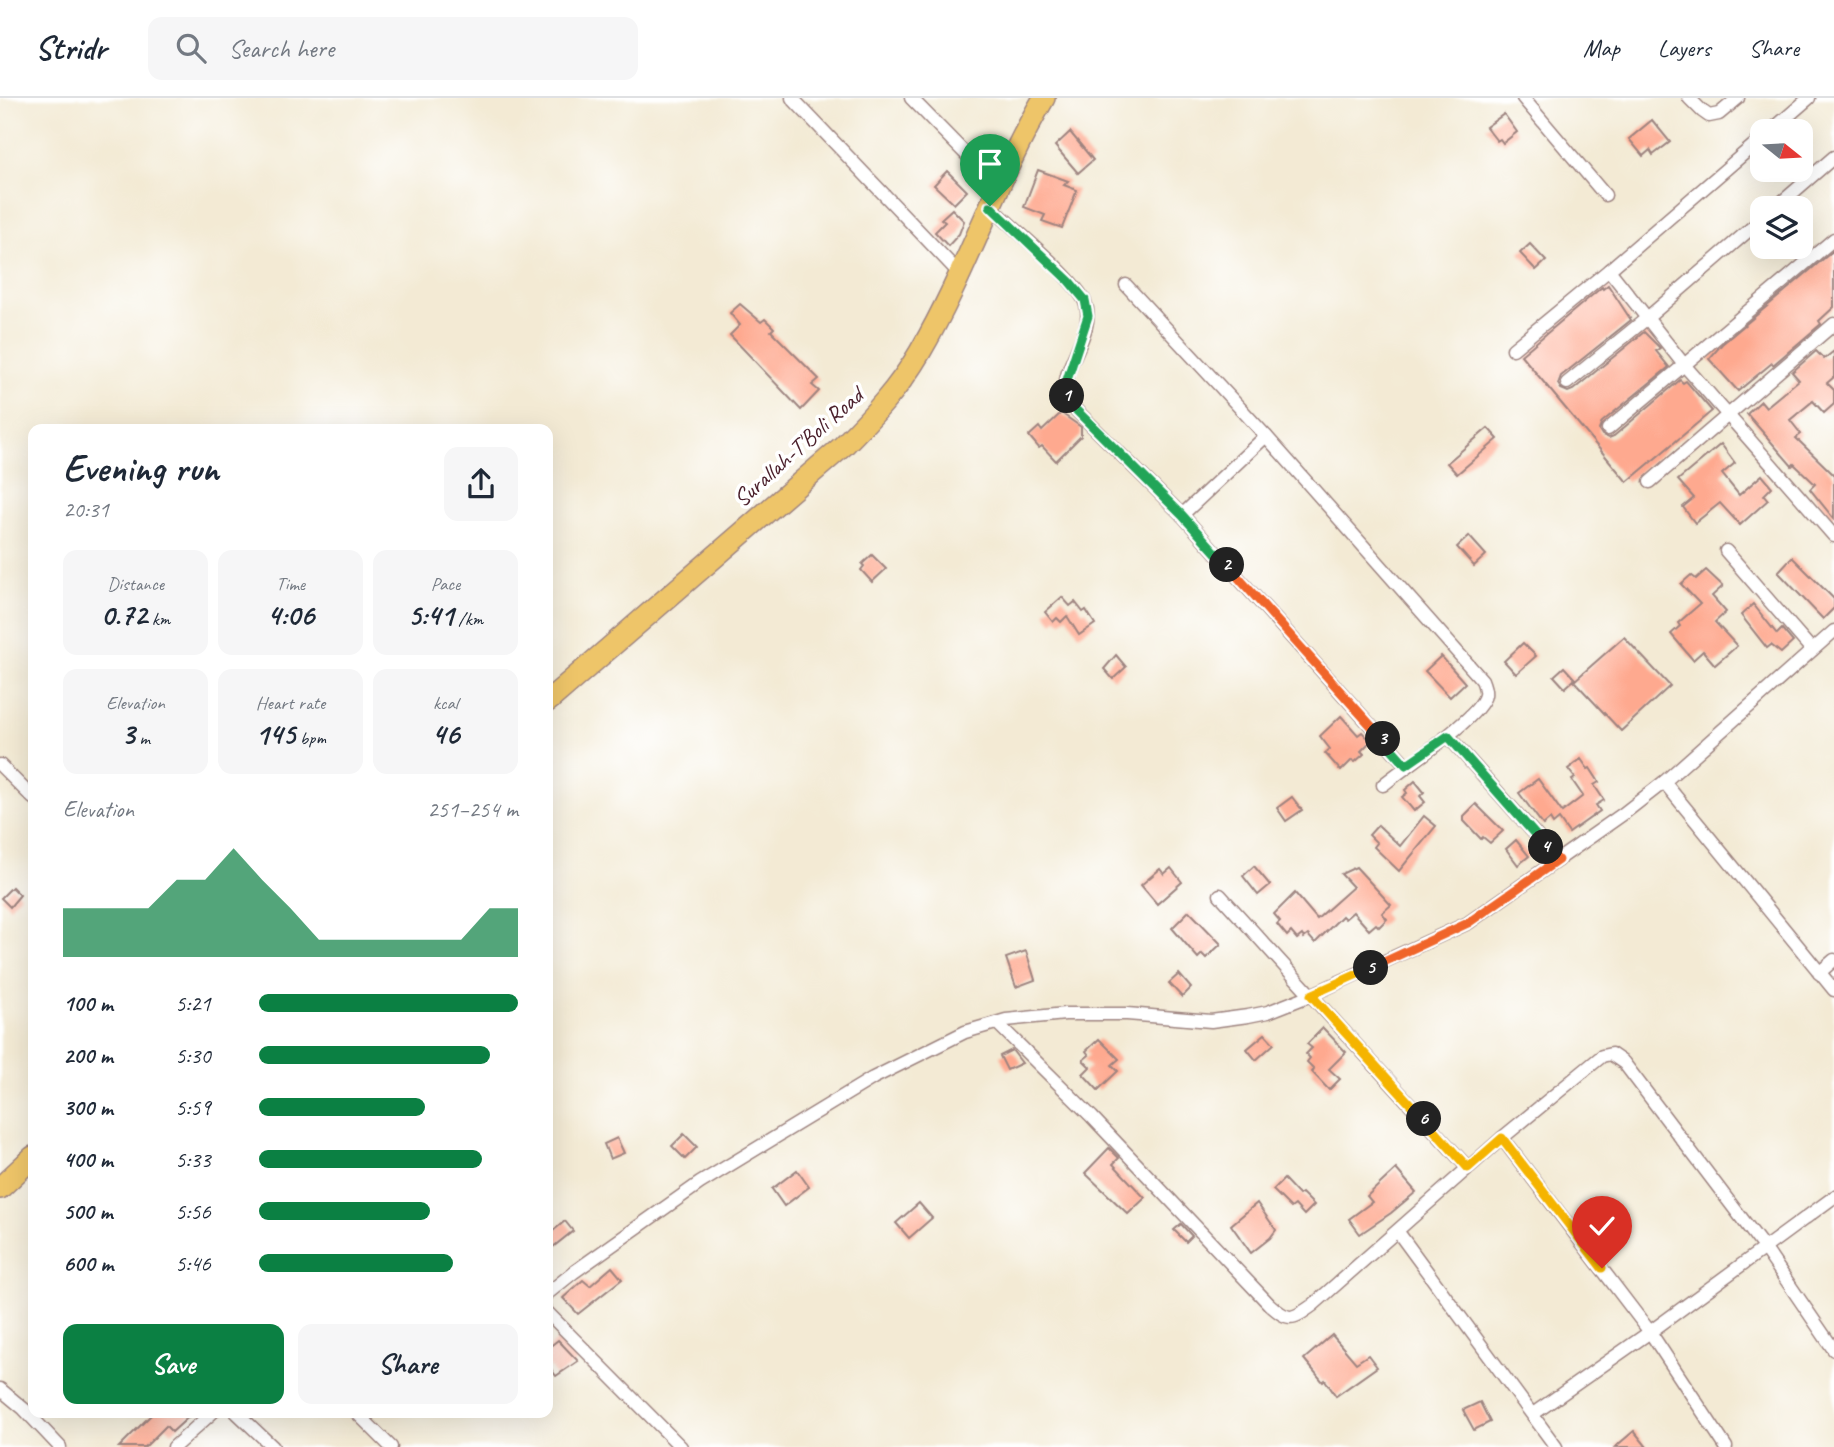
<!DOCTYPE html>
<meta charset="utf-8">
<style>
:root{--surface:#fff;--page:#f6f6f7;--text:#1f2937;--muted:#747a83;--line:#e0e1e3;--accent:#0b8043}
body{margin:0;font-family:Caveat,sans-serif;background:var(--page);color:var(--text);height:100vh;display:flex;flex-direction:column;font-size:26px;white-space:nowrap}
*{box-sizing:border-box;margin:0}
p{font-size:23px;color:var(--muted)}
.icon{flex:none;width:38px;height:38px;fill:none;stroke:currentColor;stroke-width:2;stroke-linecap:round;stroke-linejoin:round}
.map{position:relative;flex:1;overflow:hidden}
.panel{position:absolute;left:28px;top:326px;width:525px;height:994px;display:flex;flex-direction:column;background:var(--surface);border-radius:14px;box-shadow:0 7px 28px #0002}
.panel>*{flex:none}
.needle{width:46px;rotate:108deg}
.fabs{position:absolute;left:1750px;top:21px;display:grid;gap:14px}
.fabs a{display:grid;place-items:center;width:63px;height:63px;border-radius:14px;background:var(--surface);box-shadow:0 7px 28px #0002;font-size:35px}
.pin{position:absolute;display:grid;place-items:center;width:60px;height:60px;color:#fff;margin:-72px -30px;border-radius:50% 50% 50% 0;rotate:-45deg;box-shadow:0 0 7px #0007}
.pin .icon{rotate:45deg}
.km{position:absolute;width:35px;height:35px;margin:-18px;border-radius:50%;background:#222;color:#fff;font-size:19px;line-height:35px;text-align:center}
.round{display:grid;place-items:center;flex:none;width:74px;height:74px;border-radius:14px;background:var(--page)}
.headline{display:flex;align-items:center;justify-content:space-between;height:119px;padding:0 35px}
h1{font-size:38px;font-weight:600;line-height:52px}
.figures{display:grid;grid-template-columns:repeat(3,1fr);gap:10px;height:119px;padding:7px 35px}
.figures div{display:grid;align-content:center;border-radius:14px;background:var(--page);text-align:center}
.figures b{font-size:30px;font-weight:600}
.figures small{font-size:19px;font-weight:400}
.figures p{font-size:19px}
.chart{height:196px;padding:14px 35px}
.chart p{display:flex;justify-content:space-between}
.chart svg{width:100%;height:126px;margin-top:7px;fill:var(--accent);opacity:.7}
.cta{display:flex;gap:14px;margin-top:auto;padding:14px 35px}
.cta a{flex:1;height:80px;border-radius:14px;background:var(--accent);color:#fff;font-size:28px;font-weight:600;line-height:80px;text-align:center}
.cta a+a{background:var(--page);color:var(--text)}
ul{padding:0 35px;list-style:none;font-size:23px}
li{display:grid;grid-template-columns:112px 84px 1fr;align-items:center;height:52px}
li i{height:18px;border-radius:9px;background:var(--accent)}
header{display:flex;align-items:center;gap:42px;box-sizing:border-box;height:98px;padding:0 35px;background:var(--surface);border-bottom:2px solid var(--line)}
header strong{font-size:33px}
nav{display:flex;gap:38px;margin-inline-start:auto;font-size:24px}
.search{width:490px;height:63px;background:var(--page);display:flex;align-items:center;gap:18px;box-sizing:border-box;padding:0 24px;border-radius:14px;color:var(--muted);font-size:26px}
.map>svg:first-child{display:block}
.building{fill:#fea98f}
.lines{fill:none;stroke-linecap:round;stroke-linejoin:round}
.street-casing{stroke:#9e8480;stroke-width:15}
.primary-casing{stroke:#9e8480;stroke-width:24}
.street{stroke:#fff;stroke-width:12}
.primary{stroke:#eec569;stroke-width:21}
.split-1-casing{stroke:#fff;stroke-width:14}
.split-2-casing{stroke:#fff;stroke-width:14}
.split-3-casing{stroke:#fff;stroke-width:14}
.split-4-casing{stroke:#fff;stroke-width:14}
.split-5-casing{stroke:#fff;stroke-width:14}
.split-6-casing{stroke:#fff;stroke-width:14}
.split-7-casing{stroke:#fff;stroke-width:14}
.split-1{stroke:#22a559;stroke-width:9}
.split-2{stroke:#22a559;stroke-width:9}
.split-3{stroke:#f0652b;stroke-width:9}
.split-4{stroke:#22a559;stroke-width:9}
.split-5{stroke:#f0652b;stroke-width:9}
.split-6{stroke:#f5b400;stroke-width:9}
.split-7{stroke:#f5b400;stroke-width:9}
.labels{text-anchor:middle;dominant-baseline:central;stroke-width:7;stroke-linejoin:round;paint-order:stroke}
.street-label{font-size:24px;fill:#4a1f2b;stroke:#fff}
</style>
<header>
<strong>Stridr</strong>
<div class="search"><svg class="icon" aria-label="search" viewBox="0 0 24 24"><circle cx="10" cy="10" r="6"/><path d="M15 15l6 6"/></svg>Search here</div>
<nav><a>Map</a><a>Layers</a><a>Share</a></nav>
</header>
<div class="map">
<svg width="1834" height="1349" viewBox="0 0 1834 1349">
<rect width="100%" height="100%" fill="#fff"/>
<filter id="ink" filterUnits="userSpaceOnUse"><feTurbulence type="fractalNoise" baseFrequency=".0143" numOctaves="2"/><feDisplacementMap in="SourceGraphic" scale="14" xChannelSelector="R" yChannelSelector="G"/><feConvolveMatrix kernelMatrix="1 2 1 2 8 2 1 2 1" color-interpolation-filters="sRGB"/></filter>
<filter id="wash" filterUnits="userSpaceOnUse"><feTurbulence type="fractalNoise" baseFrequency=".00686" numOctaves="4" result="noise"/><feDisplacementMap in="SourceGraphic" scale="28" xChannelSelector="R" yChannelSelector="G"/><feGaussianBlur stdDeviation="1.57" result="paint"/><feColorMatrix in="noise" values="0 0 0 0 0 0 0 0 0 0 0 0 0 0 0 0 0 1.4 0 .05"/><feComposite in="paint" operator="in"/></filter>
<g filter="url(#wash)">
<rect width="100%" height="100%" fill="#f3ead4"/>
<g id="blocks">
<g class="building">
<polygon points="1504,16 1517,34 1503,45 1500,41 1497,43 1486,29"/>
<polygon points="1652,22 1670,44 1653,57 1650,52 1643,58 1629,41"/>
<polygon points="1070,34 1093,62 1078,75 1055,48"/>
<polygon points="1038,72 1068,83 1064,87 1077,92 1062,130 1042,123 1045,117 1024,109"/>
<polygon points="947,73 967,93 954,106 934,87"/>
<polygon points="952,111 964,123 959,136 948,148 935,134 945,124 941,121"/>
<polygon points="1530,146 1546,163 1536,172 1520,155"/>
<polygon points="1834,152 1834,209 1819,223 1821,226 1773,267 1772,265 1738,293 1709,261 1722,246"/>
<polygon points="1608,187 1631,222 1561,278 1558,286 1561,291 1568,294 1573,292 1644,234 1660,250 1656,253 1669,269 1602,324 1599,332 1602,337 1609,340 1614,338 1680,282 1683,285 1686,283 1712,313 1627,384 1521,257 1602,189 1603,191"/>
<polygon points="740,206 761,224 765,221 774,230 771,233 819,281 812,287 819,293 801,312 730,237 740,227 730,215"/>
<polygon points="1816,253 1824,261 1834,253 1834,279 1827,285 1834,292 1834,306 1824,315 1813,303 1790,322 1801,336 1796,340 1834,377 1834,421 1810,391 1815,386 1794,366 1792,368 1747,316 1761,303 1766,309 1799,282 1792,274"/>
<polygon points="1061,315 1081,329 1081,338 1056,363 1042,348 1039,350 1029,338 1039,329 1042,333"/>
<polygon points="1488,330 1498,341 1457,376 1447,365"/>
<polygon points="1721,346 1735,365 1722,376 1739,397 1762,377 1772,389 1764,397 1768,402 1740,427 1720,405 1695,425 1683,409 1694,400 1678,382"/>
<polygon points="1469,438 1486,457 1474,468 1457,449"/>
<polygon points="872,457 886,471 872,484 861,472 864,468 862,466"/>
<polygon points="1792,459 1834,501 1834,510 1823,521 1778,474"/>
<polygon points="1706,472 1723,488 1712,498 1726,514 1715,524 1737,548 1715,567 1703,553 1693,562 1671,536 1680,528 1678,525 1700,506 1681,486 1691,477 1696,481"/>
<polygon points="1062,499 1070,508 1075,504 1083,514 1086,512 1095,526 1079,537 1067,518 1061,524 1057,520 1053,524 1045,514"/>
<polygon points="1753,506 1777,536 1782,531 1793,544 1781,555 1771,547 1767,550 1741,517"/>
<polygon points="1624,539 1670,588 1621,633 1574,583"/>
<polygon points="1523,545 1536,558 1516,576 1504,563"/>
<polygon points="1116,557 1126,569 1113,581 1104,571"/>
<polygon points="1441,558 1465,585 1450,599 1425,573"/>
<polygon points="1564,569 1575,581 1565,590 1554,578"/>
<polygon points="1341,618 1358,637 1362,634 1371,643 1361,653 1364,656 1355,664 1352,662 1341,673 1325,655 1330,651 1320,638"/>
<polygon points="1581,661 1588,671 1590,670 1599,684 1594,687 1604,702 1596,707 1600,713 1569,735 1559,721 1553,726 1550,721 1543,727 1519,695 1538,681 1562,714 1583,698 1572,682 1575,680 1568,671"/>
<polygon points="1415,683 1424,694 1420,698 1425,704 1414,713 1402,699 1407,695 1405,692"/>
<polygon points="1292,699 1302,712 1286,723 1277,710"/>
<polygon points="1476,706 1503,733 1490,745 1483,739 1481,741 1464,723 1464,718"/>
<polygon points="1424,718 1436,728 1399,773 1374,749 1377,745 1369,737 1378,727 1400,748"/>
<polygon points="1516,742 1529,758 1518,767 1506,751"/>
<polygon points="1254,768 1270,787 1258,797 1243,778"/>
<polygon points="1356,769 1391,807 1382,815 1387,821 1379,829 1376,826 1369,832 1353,814 1345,821 1342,818 1315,845 1308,837 1304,840 1302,837 1297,841 1291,834 1287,838 1277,826 1280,823 1274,816 1295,795 1317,821 1353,789 1341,776"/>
<polygon points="1171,770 1182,784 1157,806 1141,787 1160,771 1164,776"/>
<polygon points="12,789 20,797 10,809 1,800"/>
<polygon points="1189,813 1221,846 1206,860 1202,856 1198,860 1172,830"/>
<polygon points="1026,853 1035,882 1016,889 1006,860"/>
<polygon points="1179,876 1191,890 1182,899 1169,885"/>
<polygon points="1323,930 1346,954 1329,971 1340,981 1329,992 1312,974 1314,971 1307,964 1310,960 1306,956 1312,950 1307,946"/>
<polygon points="1265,936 1274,946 1256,962 1247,951"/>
<polygon points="1099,941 1119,961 1112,967 1118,973 1098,992 1083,976 1090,969 1083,962 1089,957 1086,953"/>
<polygon points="1012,952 1022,965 1007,972 1000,958"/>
<polygon points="684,1036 697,1049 685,1061 672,1048"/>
<polygon points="617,1040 624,1055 610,1061 604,1046"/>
<polygon points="1109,1050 1119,1060 1113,1066 1145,1100 1128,1116 1085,1075"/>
<polygon points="1396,1071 1416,1094 1391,1115 1360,1136 1349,1121 1372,1104 1367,1098"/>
<polygon points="797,1072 809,1089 784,1108 772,1091"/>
<polygon points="1284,1081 1299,1097 1302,1095 1314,1107 1304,1117 1295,1107 1291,1110 1273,1092"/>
<polygon points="919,1105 932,1120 909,1140 896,1125"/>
<polygon points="1257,1105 1276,1132 1270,1140 1251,1155 1231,1127"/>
<polygon points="565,1123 573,1133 548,1153 548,1137"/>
<polygon points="1181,1126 1192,1138 1186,1144 1174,1132"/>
<polygon points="612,1169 622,1181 578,1216 563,1200 583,1182 590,1188"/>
<polygon points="1332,1237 1356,1265 1368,1257 1377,1269 1336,1298 1325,1282 1323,1284 1304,1261"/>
<polygon points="558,1242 578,1263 556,1278 548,1267 548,1250"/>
<polygon points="1480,1304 1490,1324 1474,1332 1463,1312"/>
<polygon points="154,1314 194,1314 172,1334 166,1328 145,1349 119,1349"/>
<polygon points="1634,1333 1647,1349 1615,1349"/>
</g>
</g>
</g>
<g filter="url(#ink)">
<use href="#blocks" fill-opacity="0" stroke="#9e8480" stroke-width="2"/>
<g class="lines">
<defs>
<g id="street">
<polyline points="792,0 960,176"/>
<polyline points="911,0 998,89"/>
<polyline points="1523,0 1605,97"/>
<polyline points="1689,0 1702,13 1709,18 1719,16 1738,0"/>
<polyline points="1771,33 1809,0"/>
<path d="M 990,108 C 1011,128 1076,182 1085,204 C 1097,233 1061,268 1066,293 C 1067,300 1072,306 1076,312 L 1182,417 L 1406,667"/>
<polyline points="1775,110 1834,59"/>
<polyline points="1609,172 1685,268 1834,438"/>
<path d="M 1126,187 L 1266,338 L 1482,582 C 1484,587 1486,592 1485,597 C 1481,619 1403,670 1383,687"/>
<polyline points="1513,251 1609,172 1762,40"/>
<polyline points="1567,285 1646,221 1762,121"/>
<polyline points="1608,331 1834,141"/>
<polyline points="1650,384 1834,226"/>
<polyline points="1182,417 1266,338"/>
<polyline points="1726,453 1812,552"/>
<polyline points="1448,638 1558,762"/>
<polyline points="0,667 33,700"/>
<polyline points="1664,684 1834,892"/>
<polyline points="1220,797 1468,1070"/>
<polyline points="1819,875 1834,862"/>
<path d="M 997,925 L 1092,1019 L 1269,1206 C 1289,1224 1292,1222 1313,1207 L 1502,1040 L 1602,958 L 1611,956 L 1624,965 L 1765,1151 L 1834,1252"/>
<polyline points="1502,1040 1650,1234 1726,1349"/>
<polyline points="1398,1134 1556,1349"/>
<polyline points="548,1195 574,1174 700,1085 873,980 965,934 1006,922 1065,916 1127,916 1211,923 1248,918 1268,914 1311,897 1468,825 1623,716 1664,684 1834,533"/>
<polyline points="548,1215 681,1349"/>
<polyline points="0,1291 24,1311 60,1349"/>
<polyline points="236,1314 273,1349"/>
<polyline points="356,1314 391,1349"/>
<polyline points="1533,1316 1650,1234 1834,1099"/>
<polyline points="174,1349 213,1314"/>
</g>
<g id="primary">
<path d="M 548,603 L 843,348 C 872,319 899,290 920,254 C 968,172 996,81 1044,0"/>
<polyline points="0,1090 33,1059"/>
</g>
</defs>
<use href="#street" class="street-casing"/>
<use href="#primary" class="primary-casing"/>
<use href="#street" class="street"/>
<use href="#primary" class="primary"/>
</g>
</g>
<g class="lines" filter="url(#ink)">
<defs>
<polyline id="split-1" points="990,108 1069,183 1085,202 1088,218 1066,285 1067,298"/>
<polyline id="split-2" points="1067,298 1076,312 1182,417 1227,467"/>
<polyline id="split-3" points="1227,467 1383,641"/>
<polyline id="split-4" points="1383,641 1406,667 1448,638 1546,749"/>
<polyline id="split-5" points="1371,870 1468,825 1558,762 1546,749"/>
<polyline id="split-6" points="1371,870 1311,897 1424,1021"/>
<polyline id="split-7" points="1424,1021 1468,1070 1502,1040 1602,1170"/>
</defs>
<use href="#split-1" class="split-1-casing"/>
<use href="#split-2" class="split-2-casing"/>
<use href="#split-3" class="split-3-casing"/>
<use href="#split-4" class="split-4-casing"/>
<use href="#split-5" class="split-5-casing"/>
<use href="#split-6" class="split-6-casing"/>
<use href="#split-7" class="split-7-casing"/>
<use href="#split-1" class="split-1"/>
<use href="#split-2" class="split-2"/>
<use href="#split-3" class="split-3"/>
<use href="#split-4" class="split-4"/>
<use href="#split-5" class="split-5"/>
<use href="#split-6" class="split-6"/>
<use href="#split-7" class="split-7"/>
</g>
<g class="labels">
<g class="street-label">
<text transform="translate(798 349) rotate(-42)">Surallah-T'Boli Road</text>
</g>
</g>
</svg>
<div class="fabs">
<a><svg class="needle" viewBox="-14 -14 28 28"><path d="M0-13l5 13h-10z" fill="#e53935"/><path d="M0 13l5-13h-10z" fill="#747a83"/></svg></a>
<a><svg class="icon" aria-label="layers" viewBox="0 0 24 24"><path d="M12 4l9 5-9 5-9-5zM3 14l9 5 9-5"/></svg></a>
</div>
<div class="pin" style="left:990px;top:108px;background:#1e9e55"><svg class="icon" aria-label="arrive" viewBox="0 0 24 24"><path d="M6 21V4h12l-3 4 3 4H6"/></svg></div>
<div class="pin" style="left:1602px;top:1170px;background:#d93025"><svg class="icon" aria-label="check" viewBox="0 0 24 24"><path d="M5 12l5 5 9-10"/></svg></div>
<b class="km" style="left:1067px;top:298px">1</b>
<b class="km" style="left:1227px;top:467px">2</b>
<b class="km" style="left:1383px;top:641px">3</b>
<b class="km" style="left:1546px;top:749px">4</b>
<b class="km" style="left:1371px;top:870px">5</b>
<b class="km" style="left:1424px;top:1021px">6</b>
<section class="panel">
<div class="headline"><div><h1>Evening run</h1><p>20:31</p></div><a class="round"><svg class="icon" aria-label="share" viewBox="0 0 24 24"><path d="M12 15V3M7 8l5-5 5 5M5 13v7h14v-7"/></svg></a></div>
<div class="figures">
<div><p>Distance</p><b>0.72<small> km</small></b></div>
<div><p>Time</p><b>4:06</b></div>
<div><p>Pace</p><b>5:41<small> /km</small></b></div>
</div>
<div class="figures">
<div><p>Elevation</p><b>3<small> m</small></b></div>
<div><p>Heart rate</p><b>145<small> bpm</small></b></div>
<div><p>kcal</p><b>46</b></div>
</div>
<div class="chart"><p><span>Elevation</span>251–254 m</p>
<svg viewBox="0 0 160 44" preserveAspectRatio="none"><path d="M0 44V27L10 27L20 27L30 27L40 17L50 17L60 6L70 17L80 27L90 38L100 38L110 38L120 38L130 38L140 38L150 27L160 27V44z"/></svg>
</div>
<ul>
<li><b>100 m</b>5:21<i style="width:100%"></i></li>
<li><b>200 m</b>5:30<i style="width:89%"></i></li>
<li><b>300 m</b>5:59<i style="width:64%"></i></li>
<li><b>400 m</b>5:33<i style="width:86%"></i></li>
<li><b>500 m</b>5:56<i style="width:66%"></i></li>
<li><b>600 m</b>5:46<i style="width:75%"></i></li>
</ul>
<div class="cta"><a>Save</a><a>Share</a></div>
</section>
</div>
